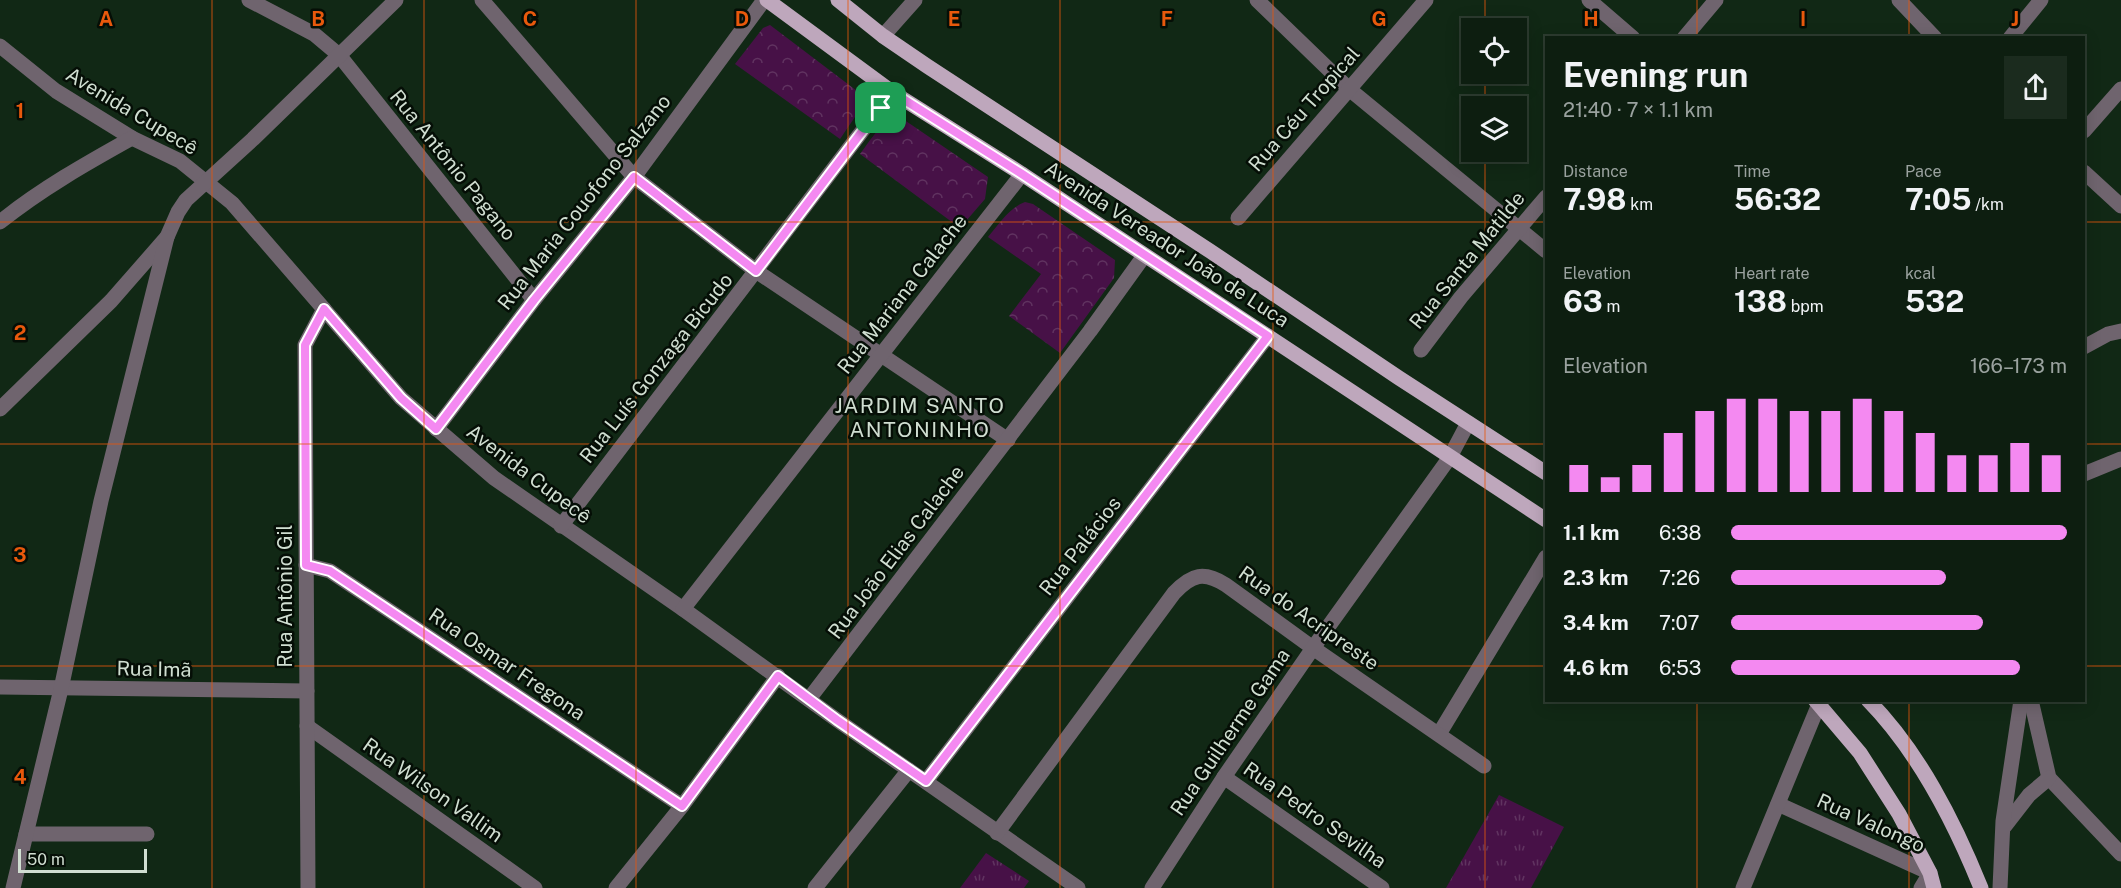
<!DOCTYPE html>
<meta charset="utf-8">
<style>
:root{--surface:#0d1e10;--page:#1b2b1e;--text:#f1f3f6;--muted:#9aa29f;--line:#2d3c30;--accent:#f489f1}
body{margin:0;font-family:"Public Sans",sans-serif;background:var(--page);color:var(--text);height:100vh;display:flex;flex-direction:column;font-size:22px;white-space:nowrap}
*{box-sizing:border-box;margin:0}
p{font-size:20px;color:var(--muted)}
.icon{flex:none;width:33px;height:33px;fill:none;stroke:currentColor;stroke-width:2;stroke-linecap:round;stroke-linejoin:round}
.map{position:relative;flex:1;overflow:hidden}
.side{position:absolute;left:1545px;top:36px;width:540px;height:666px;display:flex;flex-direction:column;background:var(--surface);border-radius:0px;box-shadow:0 3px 15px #0003,0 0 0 2px var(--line)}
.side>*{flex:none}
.tools{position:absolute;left:1461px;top:18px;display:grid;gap:12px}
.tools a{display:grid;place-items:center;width:66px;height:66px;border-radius:0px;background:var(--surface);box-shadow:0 3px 15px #0003,0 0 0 2px var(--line);font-size:30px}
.scale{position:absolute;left:18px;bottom:15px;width:129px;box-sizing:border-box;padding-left:6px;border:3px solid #d0ded1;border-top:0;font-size:16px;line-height:21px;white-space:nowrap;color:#d0ded1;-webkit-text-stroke:4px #050e06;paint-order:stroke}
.pin{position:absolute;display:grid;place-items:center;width:51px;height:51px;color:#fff;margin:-26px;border-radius:12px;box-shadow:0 3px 9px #0006}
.round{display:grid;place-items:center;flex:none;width:63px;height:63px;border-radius:0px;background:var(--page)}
.overview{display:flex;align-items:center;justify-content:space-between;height:102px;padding:0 18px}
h1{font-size:33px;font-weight:700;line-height:45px}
.figures{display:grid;grid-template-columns:repeat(3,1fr);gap:9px;height:102px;padding:6px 18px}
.figures div{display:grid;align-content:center}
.figures b{font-size:30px;font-weight:700}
.figures small{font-size:16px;font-weight:400}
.figures p{font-size:16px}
.chart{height:168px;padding:12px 18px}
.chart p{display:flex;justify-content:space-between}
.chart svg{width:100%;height:108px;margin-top:6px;stroke:var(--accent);stroke-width:6}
ul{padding:0 18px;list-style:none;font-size:20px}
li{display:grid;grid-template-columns:96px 72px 1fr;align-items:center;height:45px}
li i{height:15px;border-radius:8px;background:var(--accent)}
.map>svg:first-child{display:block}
.grass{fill:url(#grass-tufts)}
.forest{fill:url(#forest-crowns)}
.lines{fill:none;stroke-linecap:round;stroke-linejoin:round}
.minor{stroke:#6f646e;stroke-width:15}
.major{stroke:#bea7bc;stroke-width:15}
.route-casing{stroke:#fff;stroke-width:12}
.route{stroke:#f489f1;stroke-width:8}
.grid{fill:none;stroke:#e8590c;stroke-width:1.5;stroke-opacity:0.55}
.labels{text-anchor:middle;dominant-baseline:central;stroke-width:5;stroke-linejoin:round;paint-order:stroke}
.street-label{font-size:20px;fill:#d0ded1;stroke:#050e06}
.neighbourhood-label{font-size:21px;letter-spacing:1.5px;fill:#d0ded1;stroke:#050e06}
.grid-label{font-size:20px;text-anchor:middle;font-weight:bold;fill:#e8590c;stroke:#050e06;stroke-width:5;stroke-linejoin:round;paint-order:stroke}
</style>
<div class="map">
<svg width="2121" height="888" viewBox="0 0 2121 888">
<defs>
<pattern id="grass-tufts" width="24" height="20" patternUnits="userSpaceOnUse" patternTransform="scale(1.5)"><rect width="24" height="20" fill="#471147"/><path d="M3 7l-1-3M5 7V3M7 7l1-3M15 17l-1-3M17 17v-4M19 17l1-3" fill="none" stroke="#603360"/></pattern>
<pattern id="forest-crowns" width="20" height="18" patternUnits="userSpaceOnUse" patternTransform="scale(1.5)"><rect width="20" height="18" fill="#471147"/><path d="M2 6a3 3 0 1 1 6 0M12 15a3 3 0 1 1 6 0" fill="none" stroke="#603360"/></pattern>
</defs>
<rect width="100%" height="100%" fill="#112815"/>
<g class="grass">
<polygon points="1499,795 1564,827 1531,888 1446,888"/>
<polygon points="986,853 1029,881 1024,888 960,888"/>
</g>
<g class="forest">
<polygon points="770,25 861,94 863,100 857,114 840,139 735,64 763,28"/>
<path d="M 900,117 L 988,177 L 985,199 L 960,228 L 860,154 C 871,140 882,119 900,117 Z"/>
<path d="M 1025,202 L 1033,204 L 1115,260 L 1114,278 L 1060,353 L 1009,316 L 1041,274 L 988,237 C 999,224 1009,208 1025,202 Z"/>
</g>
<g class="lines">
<g class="minor">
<polyline points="249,0 314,34 339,55 534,300"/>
<polyline points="482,0 634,177 756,271 1008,440"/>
<polyline points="1257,0 1349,89 1546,251"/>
<polyline points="1589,0 1633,38"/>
<polyline points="1899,0 1935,38"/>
<polyline points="883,36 915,0"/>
<polyline points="1684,38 1716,0"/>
<polyline points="2010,38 2041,0"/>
<polyline points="0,46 56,91 132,138 180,161 232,203 401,398 494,478 683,609 837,720 1078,888"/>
<polyline points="2084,131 2121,89"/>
<polyline points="2084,172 2121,206"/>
<polyline points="1238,218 1426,0"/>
<path d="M 0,222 C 41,189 87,163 132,138"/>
<polyline points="2084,347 2108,334 2121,331"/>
<polyline points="1421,350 1461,297 1546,197"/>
<polyline points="0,409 111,301 167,237 178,212 186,200 253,139 396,0"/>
<polyline points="436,429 534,300 634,177 764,0"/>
<polyline points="2084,474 2121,459"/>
<polyline points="561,526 892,92"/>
<polyline points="306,565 330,571 682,806"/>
<polyline points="683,609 1022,174"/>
<polyline points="0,687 307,691"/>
<polyline points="809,699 1090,331 1144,256"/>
<polyline points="2031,700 2049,778 2121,854"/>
<polyline points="307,726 535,888"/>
<polyline points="1439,734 1546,557"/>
<polyline points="1224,777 1382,888"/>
<polyline points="926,781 1268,336"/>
<polyline points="1778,804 1930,873 1921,888"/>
<polyline points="2005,826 2029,795 2049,778"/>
<path d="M 997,833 L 1174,593 C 1192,574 1204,571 1226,585 L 1313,648 L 1484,766"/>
<polyline points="26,834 147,834"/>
<polyline points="13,888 61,689 101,501 167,237"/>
<polyline points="308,888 305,345 324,309"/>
<polyline points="616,888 682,806 778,676"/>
<polyline points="815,888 909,770"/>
<polyline points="1152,888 1224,777 1313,648 1450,457 1468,423"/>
<polyline points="1743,888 1819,704"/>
<polyline points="2000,888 2003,821 2021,700"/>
</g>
<g class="major">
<polyline points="767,0 892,92 1022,174 1546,520"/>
<polyline points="838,0 883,36 927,66 1210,251 1399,378 1546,473"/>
<polyline points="1815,700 1860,753 1899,814 1930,873 1934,888"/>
<path d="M 1868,700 C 1919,752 1954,821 1981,888"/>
</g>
</g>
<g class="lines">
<defs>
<polygon id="route" points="892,92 1022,174 1268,336 926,781 837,720 778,676 682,806 330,571 306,565 305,345 324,309 401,398 436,429 534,300 634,177 756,271"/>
</defs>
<use href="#route" class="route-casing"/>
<use href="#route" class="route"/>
</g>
<path class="grid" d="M 212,0 L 212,888M 424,0 L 424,888M 636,0 L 636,888M 848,0 L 848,888M 1060,0 L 1060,888M 1273,0 L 1273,888M 1485,0 L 1485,28M 1697,0 L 1697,38M 1909,0 L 1909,38M 1485,74 L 1485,106M 1485,152 L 1485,888M 0,222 L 1546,222M 2084,222 L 2121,222M 0,444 L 1546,444M 2084,444 L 2121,444M 0,666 L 1546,666M 2084,666 L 2121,666M 1697,700 L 1697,888M 1909,700 L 1909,888"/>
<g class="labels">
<g class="street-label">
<text transform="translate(1304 109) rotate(-49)">Rua Céu Tropical</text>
<text transform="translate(132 111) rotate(31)">Avenida Cupecê</text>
<text transform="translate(453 165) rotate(51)">Rua Antônio Pagano</text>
<text transform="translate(584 202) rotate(-52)">Rua Maria Couofono Salzano</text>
<text transform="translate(1167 244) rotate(33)">Avenida Vereador João de Luca</text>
<text transform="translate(1467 260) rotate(-51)">Rua Santa Matilde</text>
<text transform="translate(902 294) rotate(-52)">Rua Mariana Calache</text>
<text transform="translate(656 368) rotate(-52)">Rua Luís Gonzaga Bicudo</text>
<text transform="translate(529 474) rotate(37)">Avenida Cupecê</text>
<text transform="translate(1080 546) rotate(-52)">Rua Palácios</text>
<text transform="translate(896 552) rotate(-53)">Rua João Elias Calache</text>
<text transform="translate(285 596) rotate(-90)">Rua Antônio Gil</text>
<text transform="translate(1309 618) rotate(35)">Rua do Acripreste</text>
<text transform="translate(507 664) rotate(34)">Rua Osmar Fregona</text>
<text transform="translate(154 669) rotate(1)">Rua Imã</text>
<text transform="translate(1230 732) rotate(-56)">Rua Guilherme Gama</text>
<text transform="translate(433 790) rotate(35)">Rua Wilson Vallim</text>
<text transform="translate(1315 815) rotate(35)">Rua Pedro Sevilha</text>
<text transform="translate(1871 823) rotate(24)">Rua Valongo</text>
</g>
<g class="neighbourhood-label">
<text x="920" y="405">JARDIM SANTO<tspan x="920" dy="24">ANTONINHO</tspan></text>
</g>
</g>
<g class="grid-label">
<text x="106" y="26">A</text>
<text x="318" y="26">B</text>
<text x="530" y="26">C</text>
<text x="742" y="26">D</text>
<text x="954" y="26">E</text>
<text x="1167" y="26">F</text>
<text x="1379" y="26">G</text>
<text x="1591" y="26">H</text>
<text x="1803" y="26">I</text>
<text x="2015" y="26">J</text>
<text x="20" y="118">1</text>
<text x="20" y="340">2</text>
<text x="20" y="562">3</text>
<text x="20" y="784">4</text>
</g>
</svg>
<div class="tools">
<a><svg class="icon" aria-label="locate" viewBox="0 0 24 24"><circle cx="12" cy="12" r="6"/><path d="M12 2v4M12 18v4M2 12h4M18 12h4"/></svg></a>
<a><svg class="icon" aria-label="layers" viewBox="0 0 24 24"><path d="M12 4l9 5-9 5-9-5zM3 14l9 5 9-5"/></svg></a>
</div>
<div class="scale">50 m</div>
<div class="pin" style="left:881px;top:108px;background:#1e9e55"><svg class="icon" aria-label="arrive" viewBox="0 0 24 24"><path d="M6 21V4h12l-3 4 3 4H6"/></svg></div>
<section class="side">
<div class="overview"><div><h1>Evening run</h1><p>21:40 · 7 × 1.1 km</p></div><a class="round"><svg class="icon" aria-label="share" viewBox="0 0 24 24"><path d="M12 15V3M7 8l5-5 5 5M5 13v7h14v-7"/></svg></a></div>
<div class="figures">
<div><p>Distance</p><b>7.98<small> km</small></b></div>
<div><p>Time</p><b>56:32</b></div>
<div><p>Pace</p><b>7:05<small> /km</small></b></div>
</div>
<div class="figures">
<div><p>Elevation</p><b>63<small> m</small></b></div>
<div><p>Heart rate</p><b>138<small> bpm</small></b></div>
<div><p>kcal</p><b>532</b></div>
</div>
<div class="chart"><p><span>Elevation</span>166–173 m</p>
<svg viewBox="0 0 160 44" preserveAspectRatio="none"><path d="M5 44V33M15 44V38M25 44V33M35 44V20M45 44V11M55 44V6M65 44V6M75 44V11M85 44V11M95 44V6M105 44V11M115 44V20M125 44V29M135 44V29M145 44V24M155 44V29"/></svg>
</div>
<ul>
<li><b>1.1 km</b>6:38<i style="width:100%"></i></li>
<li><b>2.3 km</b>7:26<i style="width:64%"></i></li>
<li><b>3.4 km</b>7:07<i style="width:75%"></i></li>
<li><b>4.6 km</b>6:53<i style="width:86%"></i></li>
</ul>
</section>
</div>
